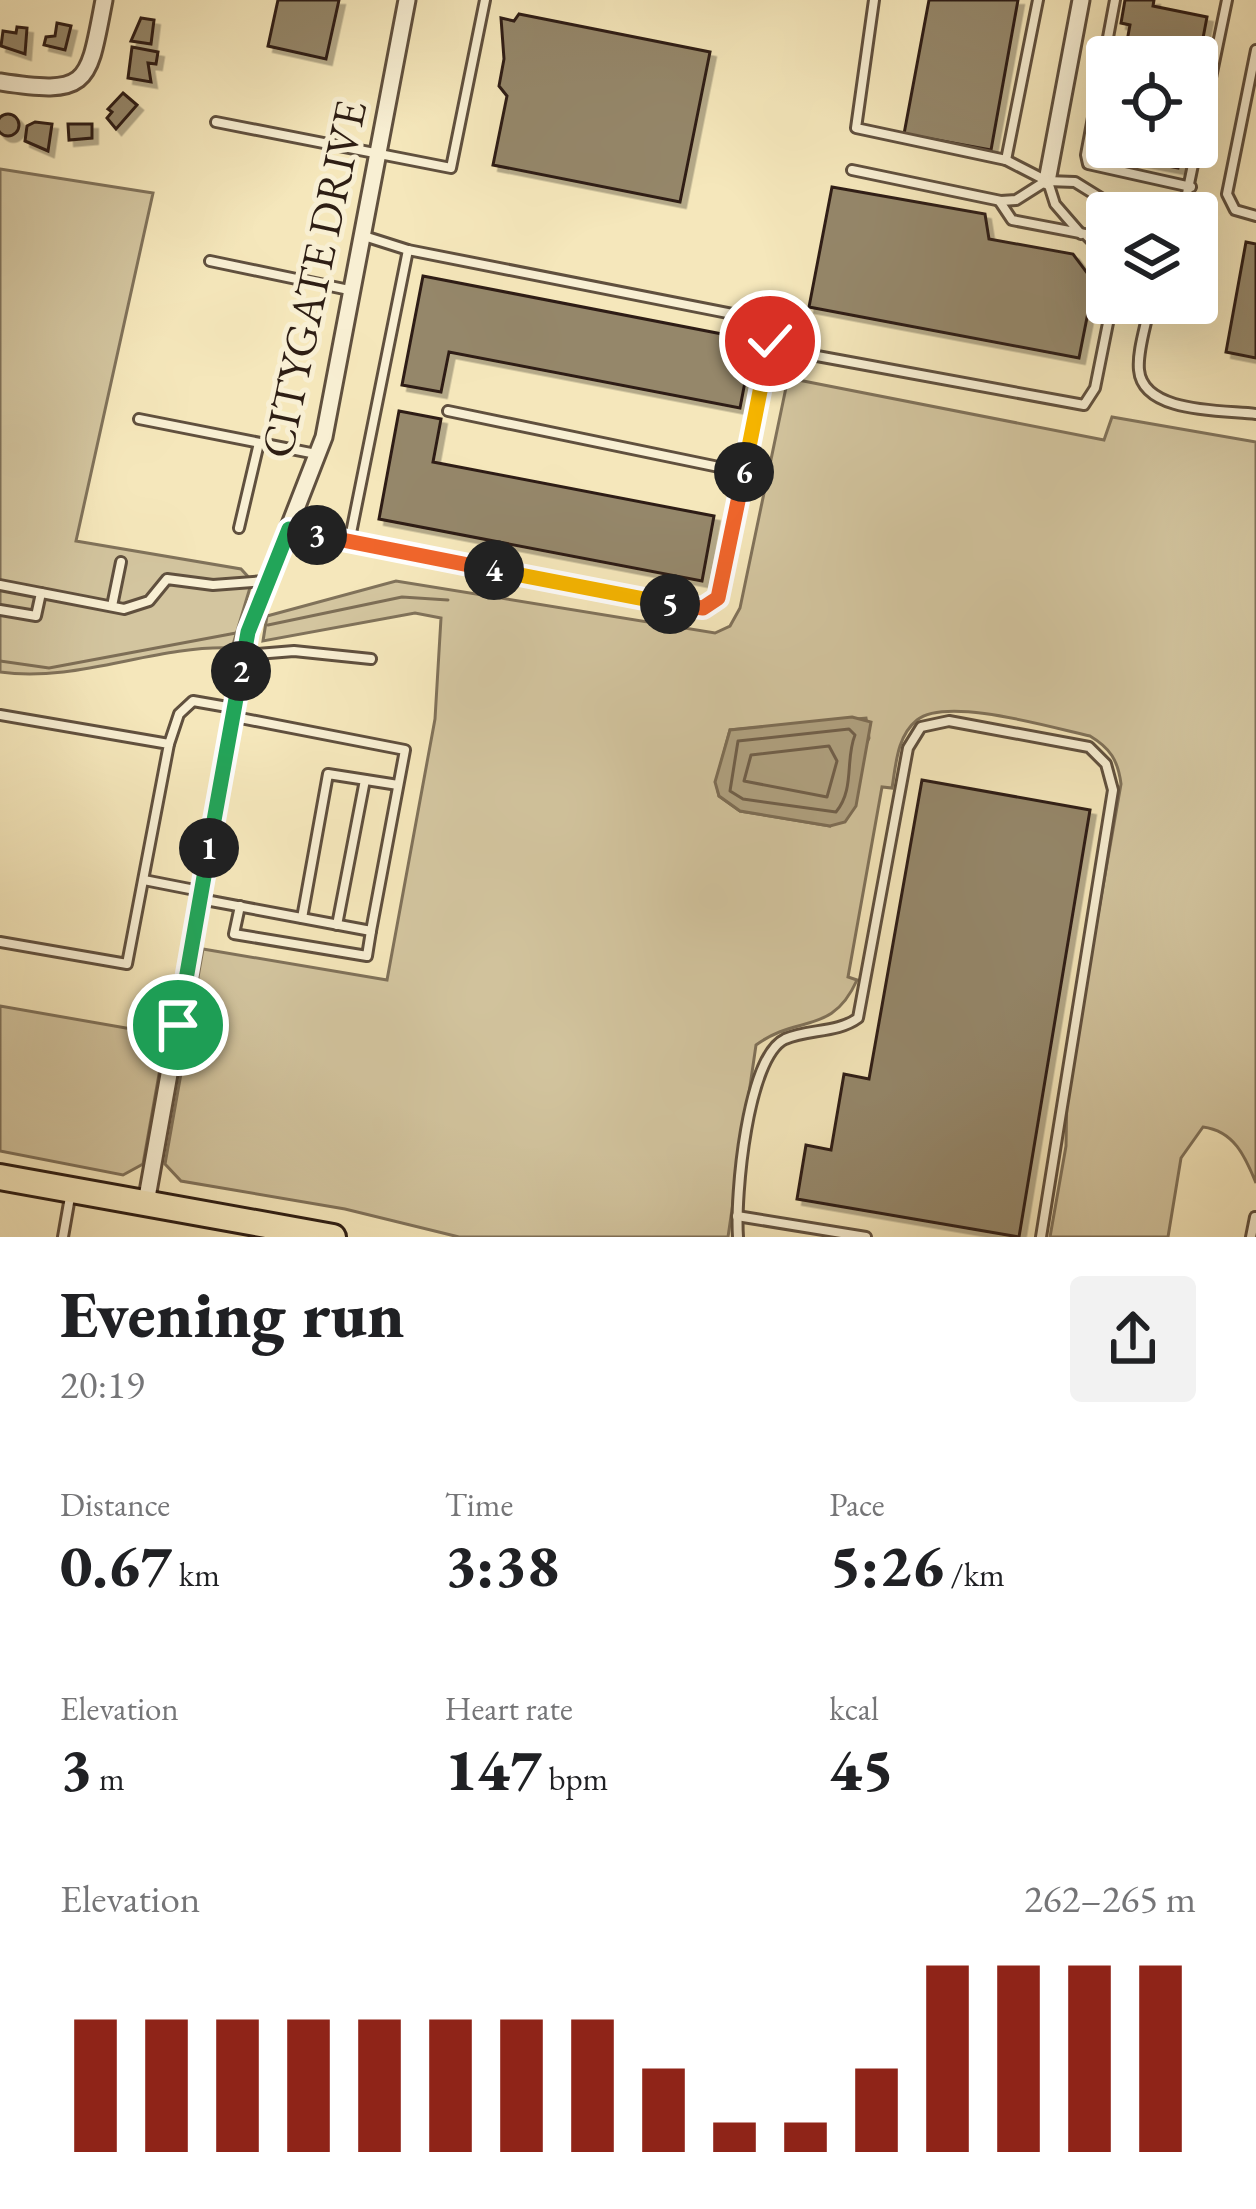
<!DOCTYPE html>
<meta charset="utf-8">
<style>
:root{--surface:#fff;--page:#f2f2f2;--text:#202124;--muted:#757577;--accent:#8f2418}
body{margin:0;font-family:"EB Garamond",serif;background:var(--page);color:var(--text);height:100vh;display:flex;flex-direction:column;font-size:45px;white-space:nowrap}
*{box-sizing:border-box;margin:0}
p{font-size:39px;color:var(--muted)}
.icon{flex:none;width:66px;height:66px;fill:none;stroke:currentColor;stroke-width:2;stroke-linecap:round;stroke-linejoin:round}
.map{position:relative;height:1237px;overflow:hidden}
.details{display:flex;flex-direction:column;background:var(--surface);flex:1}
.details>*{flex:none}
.buttons{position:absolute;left:1086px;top:36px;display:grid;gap:24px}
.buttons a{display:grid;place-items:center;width:132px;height:132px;border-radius:12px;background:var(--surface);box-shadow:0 12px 48px #0002;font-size:60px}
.pin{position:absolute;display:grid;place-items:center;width:102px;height:102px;color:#fff;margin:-51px;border:6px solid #fff;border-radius:50%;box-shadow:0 3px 12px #0007}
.km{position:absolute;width:60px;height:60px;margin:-30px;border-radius:50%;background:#222;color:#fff;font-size:33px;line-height:60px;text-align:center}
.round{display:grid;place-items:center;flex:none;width:126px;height:126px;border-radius:12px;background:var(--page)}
.headline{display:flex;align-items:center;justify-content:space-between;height:204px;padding:0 60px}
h1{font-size:66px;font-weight:800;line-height:90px}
.stats{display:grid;grid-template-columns:repeat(3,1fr);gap:18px;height:204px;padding:12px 60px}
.stats div{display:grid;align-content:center}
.stats b{font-size:60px;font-weight:800}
.stats small{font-size:33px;font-weight:400}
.stats p{font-size:33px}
.chart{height:336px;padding:24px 60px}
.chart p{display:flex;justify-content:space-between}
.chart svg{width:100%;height:216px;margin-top:12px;stroke:var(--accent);stroke-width:6}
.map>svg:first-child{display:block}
.green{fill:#d3c59f;stroke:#80725a;stroke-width:3;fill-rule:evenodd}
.water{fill:#b1a382;stroke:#7d6e56;stroke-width:3}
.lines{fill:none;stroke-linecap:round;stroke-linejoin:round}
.shore{stroke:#70604b;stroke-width:3}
.stream{stroke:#7d6e56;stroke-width:3}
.building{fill:#95876b;stroke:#2e1e14;stroke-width:3;filter:url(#shadow)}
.service-casing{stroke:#60503e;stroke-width:14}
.minor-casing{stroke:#60503e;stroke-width:21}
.primary-casing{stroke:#2e1e14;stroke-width:30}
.service{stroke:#f8efd3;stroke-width:8}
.minor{stroke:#f8efd3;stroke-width:15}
.primary{stroke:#f5e7bb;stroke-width:24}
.split-1-casing{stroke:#fff;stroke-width:24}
.split-2-casing{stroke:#fff;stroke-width:24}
.split-3-casing{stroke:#fff;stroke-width:24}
.split-4-casing{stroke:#fff;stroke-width:24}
.split-5-casing{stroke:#fff;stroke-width:24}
.split-6-casing{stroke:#fff;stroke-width:24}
.split-7-casing{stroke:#fff;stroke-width:24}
.split-1{stroke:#22a559;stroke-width:15}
.split-2{stroke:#22a559;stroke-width:15}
.split-3{stroke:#22a559;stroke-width:15}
.split-4{stroke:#f0652b;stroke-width:15}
.split-5{stroke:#f5b400;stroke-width:15}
.split-6{stroke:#f0652b;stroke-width:15}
.split-7{stroke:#f5b400;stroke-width:15}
.labels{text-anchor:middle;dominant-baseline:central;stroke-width:10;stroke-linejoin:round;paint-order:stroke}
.street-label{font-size:45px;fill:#2e1e14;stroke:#f8efd3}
</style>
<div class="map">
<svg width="1256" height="1237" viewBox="0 0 1256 1237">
<defs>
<filter id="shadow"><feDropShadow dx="5.5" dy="5.5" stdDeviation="0" flood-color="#0004"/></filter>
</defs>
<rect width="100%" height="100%" fill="#f5e7bb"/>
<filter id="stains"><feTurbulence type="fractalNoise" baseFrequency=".00167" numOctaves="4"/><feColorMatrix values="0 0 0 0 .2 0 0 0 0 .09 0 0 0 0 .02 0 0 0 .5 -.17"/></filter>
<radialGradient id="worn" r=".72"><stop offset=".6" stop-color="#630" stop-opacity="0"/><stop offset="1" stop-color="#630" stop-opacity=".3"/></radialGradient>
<g class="green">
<path d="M 0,169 L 153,193 L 76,541 L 241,569 L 252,581 L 232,648 C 154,645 78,683 0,672 Z"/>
<path d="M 788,378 L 1104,440 L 1112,417 L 1256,442 L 1256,1183 C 1245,1156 1234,1131 1203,1127 L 1181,1158 L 1168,1237 L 1050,1237 L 1066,1146 L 1067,1091 L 1121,784 C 1118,760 1110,748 1090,736 C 1053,728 947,696 917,720 C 897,736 896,764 892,788 L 882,787 L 848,977 L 857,980 C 832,1036 798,1014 756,1045 L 728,1237 L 459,1237 L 345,1209 L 181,1181 L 165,1164 L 203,949 L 387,980 L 435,719 L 441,618 L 415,613 L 263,641 L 267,616 L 396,581 L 715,633 L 730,626 L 740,608 ZM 866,718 L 869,738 L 830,826 L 740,811 L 719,796 L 716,782 L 730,730 Z"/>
<polygon points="0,1006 166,1035 143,1164 123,1175 0,1151"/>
</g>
<polygon class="water" points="852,717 871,722 856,806 845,822 830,826 740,811 719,796 715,782 730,730"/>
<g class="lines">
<g class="shore">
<path d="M 849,729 L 855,735 C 845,759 855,789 836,812 L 743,799 L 730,791 L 738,741 Z"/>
<polygon points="829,746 837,761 827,797 744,781 751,755"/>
</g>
<g class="stream">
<polyline points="268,625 402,597 448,600"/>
<polyline points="0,661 49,668 236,633"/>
</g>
</g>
<g class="building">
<polygon points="278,0 339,0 326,59 268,46"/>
<polygon points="929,0 1018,0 991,150 904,134"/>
<polygon points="1125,0 1154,0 1153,6 1207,17 1197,70 1197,57 1124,57 1130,25 1121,23"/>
<polygon points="519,14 710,52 680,202 493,165 507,96 499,86 504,59 501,18 514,21"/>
<polygon points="141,18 154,20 151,44 131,41"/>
<polygon points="57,23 71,26 65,50 44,45 46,37 55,36"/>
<polygon points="17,27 27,28 25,54 1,46 3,31 16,33"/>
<polygon points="132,47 158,52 156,64 148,63 151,82 128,78"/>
<polygon points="123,93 137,105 116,129 107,118 112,112 108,109"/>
<circle cx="8" cy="125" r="11"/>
<polygon points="35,122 52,124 48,151 25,141 27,126"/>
<polygon points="68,124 92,124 92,138 69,140"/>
<polygon points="1107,143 1182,147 1178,168 1105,154"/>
<polygon points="832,187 985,214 989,239 1073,254 1094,282 1079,358 809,307"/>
<polygon points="1246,242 1256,244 1256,358 1226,352"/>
<polygon points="423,276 753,340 740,408 449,352 441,392 402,385"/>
<polygon points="399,411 441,419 433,462 714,516 702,581 379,519"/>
<polygon points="922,780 1090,810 1019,1237 797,1199 806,1145 831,1150 844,1074 869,1079"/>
</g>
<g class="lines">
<defs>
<g id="service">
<polyline points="874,0 856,128 1006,160 1047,181 1075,182 1125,213"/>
<polyline points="1115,0 1086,155 1088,164 1191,187"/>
<polyline points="1256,50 1227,194 1235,210 1256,216"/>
<polyline points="216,122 451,168 485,0"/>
<polyline points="1006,160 1038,0"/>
<polyline points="852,170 1001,201 1016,200 1046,181"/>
<polyline points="1048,182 1055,204 1081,234"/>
<polyline points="1000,202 1012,220 1085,234 1107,256"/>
<polyline points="1183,213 1227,0"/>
<polyline points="210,261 349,290"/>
<path d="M 1150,303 C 1147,323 1137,350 1139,370 C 1143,414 1224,410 1256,414"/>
<polyline points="817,356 1084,405 1095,388 1112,303"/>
<polyline points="448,411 743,472"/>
<polyline points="139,419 316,454"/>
<polyline points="239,528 259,443"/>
<polyline points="291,529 694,609 712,604 721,587 770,341 763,320 408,250 364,236"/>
<polyline points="349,543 408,250"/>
<polyline points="0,585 124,609 149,601 167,579 213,585 265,581"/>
<polyline points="112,606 121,562"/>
<polyline points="0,610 36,616 41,593"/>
<polyline points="245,655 294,651 371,659"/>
<polyline points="0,715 169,744 127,964 0,942"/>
<polyline points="169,744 179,714 193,701 233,708"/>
<polyline points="144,880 200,891"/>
<polyline points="200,899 371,931 405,750 235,717"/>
<polyline points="240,906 234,934 367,956 371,931"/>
<polyline points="302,918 328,774 398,785"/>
<polyline points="337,925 365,780"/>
<polyline points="737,1216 866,1237"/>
<polyline points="63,1237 70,1197"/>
<path d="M 738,1237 C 735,1197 747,1057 785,1039 C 808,1029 838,1033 858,1018 L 908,748 L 921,727 L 949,721 L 1089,747 L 1106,764 L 1113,790 L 1041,1237"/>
<polyline points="1251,1237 1255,1217"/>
</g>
<g id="minor">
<path d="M 0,82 C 90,96 88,84 104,0"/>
<polyline points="1047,181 1081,0"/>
<polyline points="146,1203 248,632 324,437 407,0"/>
</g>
<polyline id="primary" points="0,1177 333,1237"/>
</defs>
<use href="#service" class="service-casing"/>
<use href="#minor" class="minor-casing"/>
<use href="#primary" class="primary-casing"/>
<use href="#service" class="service"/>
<use href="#minor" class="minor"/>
<use href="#primary" class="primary"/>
</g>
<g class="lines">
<defs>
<polyline id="split-1" points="178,1025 209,848"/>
<polyline id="split-2" points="209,848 241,671"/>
<polyline id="split-3" points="241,671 248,632 289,529 317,535"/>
<polyline id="split-4" points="317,535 494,570"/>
<polyline id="split-5" points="494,570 670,604"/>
<polyline id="split-6" points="670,604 703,608 718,598 744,472"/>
<polyline id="split-7" points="744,472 770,341"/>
</defs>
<use href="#split-1" class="split-1-casing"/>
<use href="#split-2" class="split-2-casing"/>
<use href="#split-3" class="split-3-casing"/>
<use href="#split-4" class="split-4-casing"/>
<use href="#split-5" class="split-5-casing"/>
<use href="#split-6" class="split-6-casing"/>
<use href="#split-7" class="split-7-casing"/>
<use href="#split-1" class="split-1"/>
<use href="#split-2" class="split-2"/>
<use href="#split-3" class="split-3"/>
<use href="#split-4" class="split-4"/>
<use href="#split-5" class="split-5"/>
<use href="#split-6" class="split-6"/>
<use href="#split-7" class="split-7"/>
</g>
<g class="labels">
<g class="street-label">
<text transform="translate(313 279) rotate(-78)">CITYGATE DRIVE</text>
</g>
</g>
<rect width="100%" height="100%" filter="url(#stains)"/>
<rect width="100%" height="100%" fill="url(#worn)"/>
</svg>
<div class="buttons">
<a><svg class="icon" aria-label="locate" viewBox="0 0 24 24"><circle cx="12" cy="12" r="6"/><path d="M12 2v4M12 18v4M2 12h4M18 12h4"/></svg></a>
<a><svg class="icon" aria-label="layers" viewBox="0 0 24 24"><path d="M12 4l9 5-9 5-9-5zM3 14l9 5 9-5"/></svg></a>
</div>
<div class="pin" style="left:178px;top:1025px;background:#1e9e55"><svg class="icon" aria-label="arrive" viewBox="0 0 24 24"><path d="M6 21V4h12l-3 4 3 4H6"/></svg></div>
<div class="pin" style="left:770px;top:341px;background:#d93025"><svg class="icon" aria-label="check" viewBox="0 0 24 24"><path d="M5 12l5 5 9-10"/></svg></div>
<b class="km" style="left:209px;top:848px">1</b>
<b class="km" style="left:241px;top:671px">2</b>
<b class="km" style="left:317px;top:535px">3</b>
<b class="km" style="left:494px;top:570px">4</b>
<b class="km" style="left:670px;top:604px">5</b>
<b class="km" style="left:744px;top:472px">6</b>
</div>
<section class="details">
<div class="headline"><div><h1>Evening run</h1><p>20:19</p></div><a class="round"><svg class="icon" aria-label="share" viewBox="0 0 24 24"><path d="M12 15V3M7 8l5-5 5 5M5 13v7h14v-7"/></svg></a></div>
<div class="stats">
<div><p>Distance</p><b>0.67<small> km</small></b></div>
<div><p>Time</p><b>3:38</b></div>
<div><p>Pace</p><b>5:26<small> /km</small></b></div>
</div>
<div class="stats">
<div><p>Elevation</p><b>3<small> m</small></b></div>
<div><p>Heart rate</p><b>147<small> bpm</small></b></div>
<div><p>kcal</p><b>45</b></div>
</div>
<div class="chart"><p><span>Elevation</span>262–265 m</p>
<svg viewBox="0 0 160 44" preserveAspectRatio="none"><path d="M5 44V17M15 44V17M25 44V17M35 44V17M45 44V17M55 44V17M65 44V17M75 44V17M85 44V27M95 44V38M105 44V38M115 44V27M125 44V6M135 44V6M145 44V6M155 44V6"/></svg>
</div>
</section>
